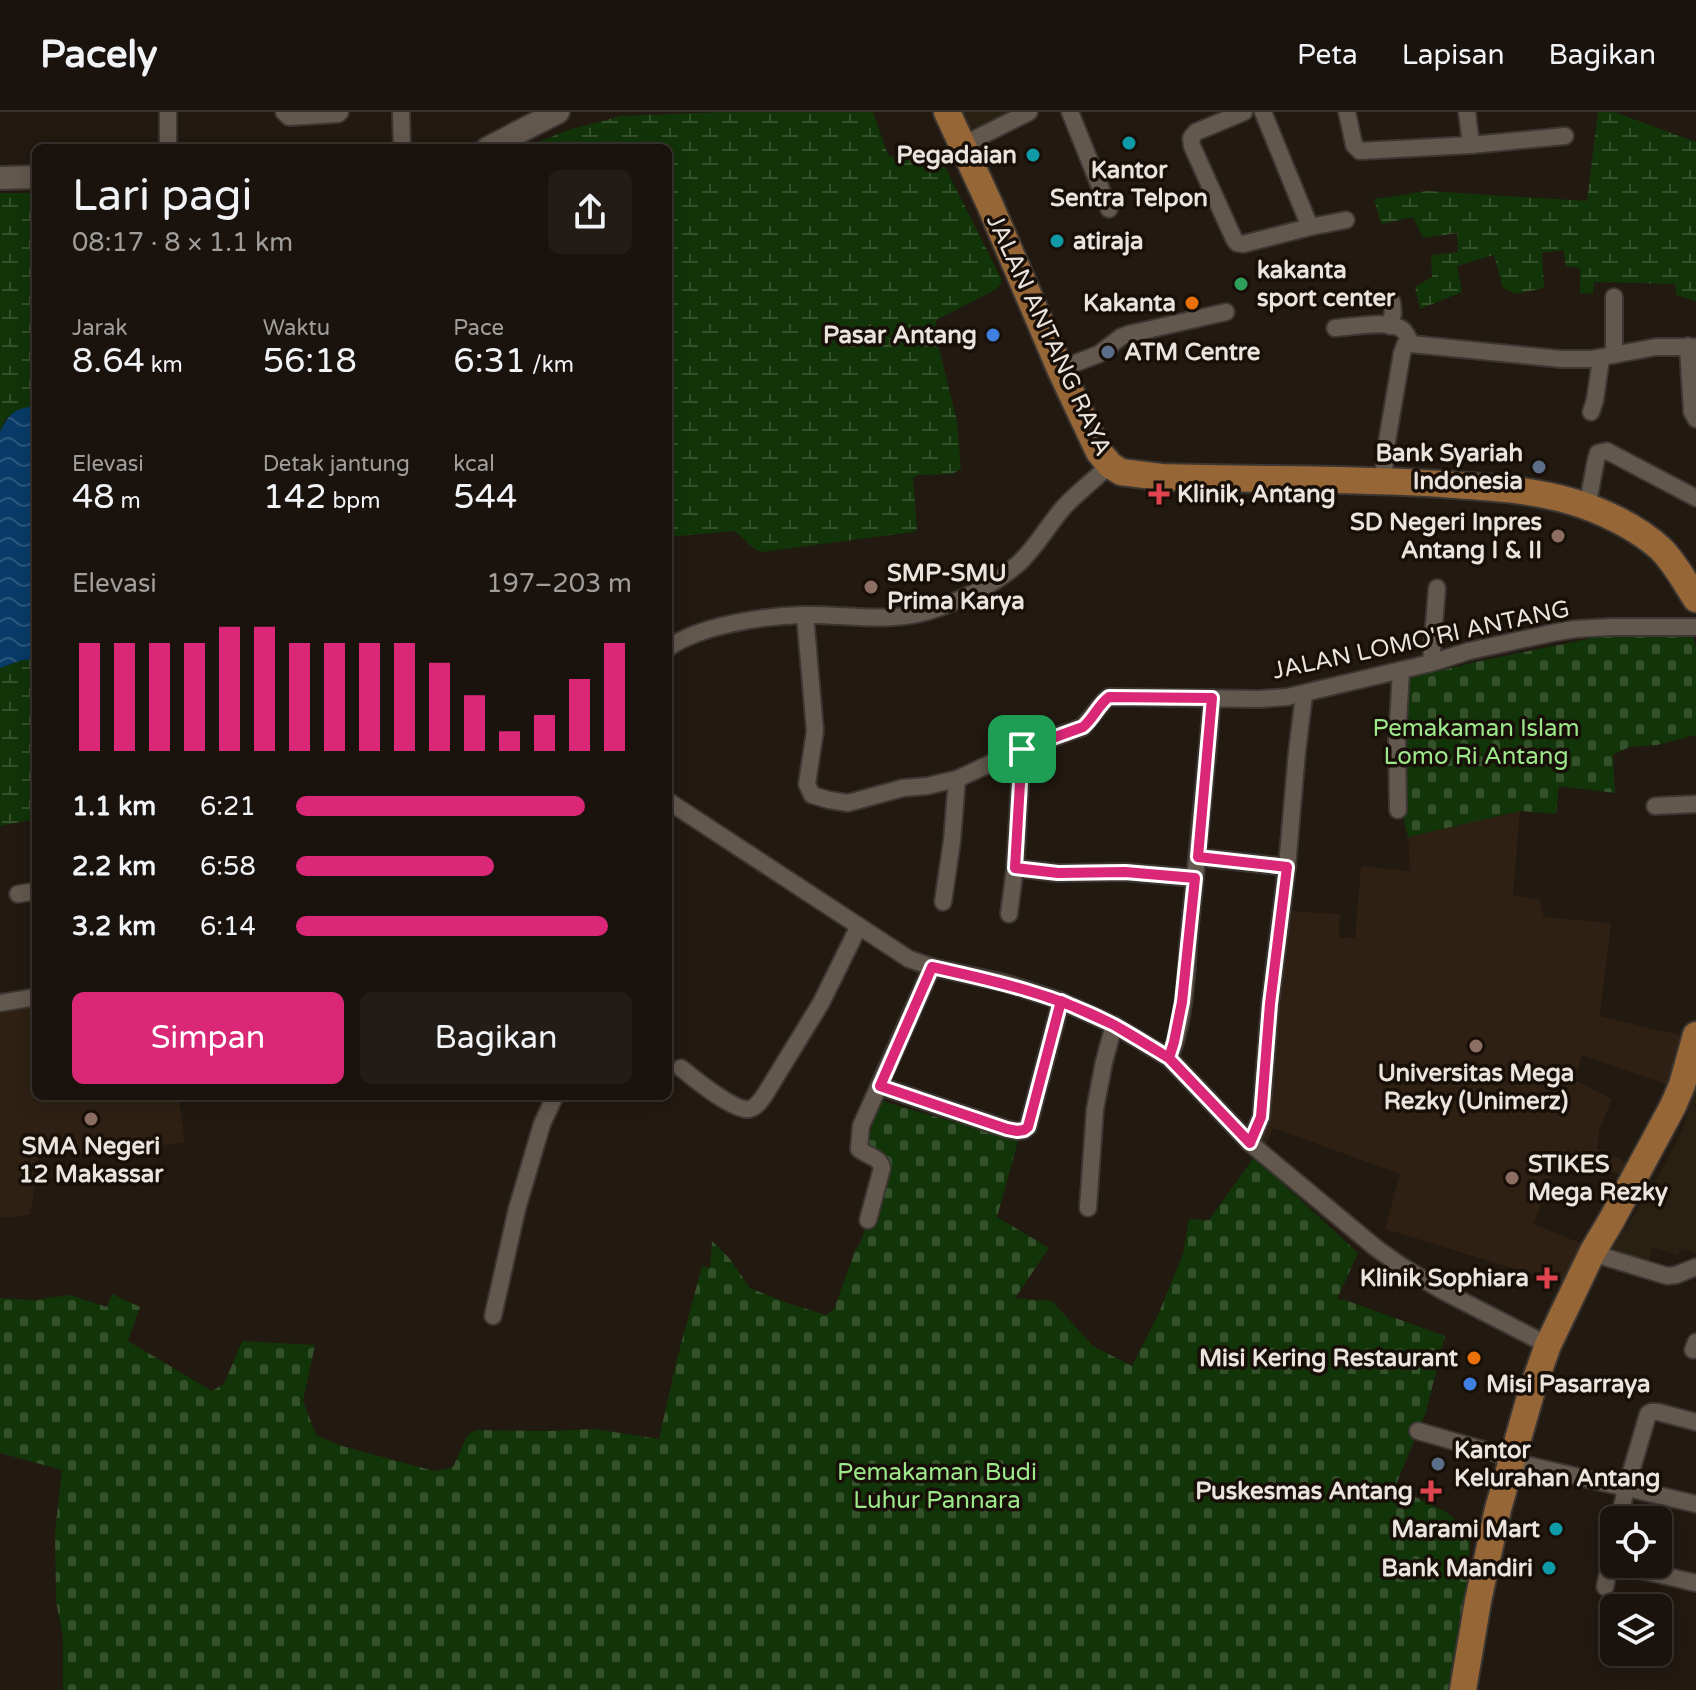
<!DOCTYPE html>
<html lang="id">
<meta charset="utf-8">
<style>
:root{--surface:#1a130d;--page:#231c16;--text:#f1f3f6;--muted:#9f9e9d;--line:#38322e;--accent:#db2777}
body{margin:0;font-family:"Varela Round",sans-serif;background:var(--page);color:var(--text);height:100vh;display:flex;flex-direction:column;font-size:30px;white-space:nowrap}
*{box-sizing:border-box;margin:0}
p{font-size:26px;color:var(--muted)}
.icon{flex:none;width:44px;height:44px;fill:none;stroke:currentColor;stroke-width:2;stroke-linecap:round;stroke-linejoin:round}
.map{position:relative;flex:1;overflow:hidden}
.side{position:absolute;left:32px;top:32px;width:640px;height:956px;display:flex;flex-direction:column;background:var(--surface);border-radius:12px;box-shadow:0 4px 20px #0003,0 0 0 2px var(--line)}
.side>*{flex:none}
.controls{position:absolute;left:1600px;top:1394px;display:grid;gap:16px}
.controls a{display:grid;place-items:center;width:72px;height:72px;border-radius:12px;background:var(--surface);box-shadow:0 4px 20px #0003,0 0 0 2px var(--line);font-size:40px}
.pin{position:absolute;display:grid;place-items:center;width:68px;height:68px;color:#fff;margin:-34px;border-radius:16px;box-shadow:0 4px 12px #0006}
.round{display:grid;place-items:center;flex:none;width:84px;height:84px;border-radius:12px;background:var(--page)}
.headline{display:flex;align-items:center;justify-content:space-between;height:136px;padding:0 40px}
h1{font-size:44px;font-weight:600;line-height:60px}
.stats{display:grid;grid-template-columns:repeat(3,1fr);gap:12px;height:136px;padding:8px 40px}
.stats div{display:grid;align-content:center}
.stats b{font-size:34px;font-weight:600}
.stats small{font-size:22px;font-weight:400}
.stats p{font-size:22px}
.chart{height:224px;padding:16px 40px}
.chart p{display:flex;justify-content:space-between}
.chart svg{width:100%;height:144px;margin-top:8px;stroke:var(--accent);stroke-width:6}
.action{display:flex;gap:16px;margin-top:auto;padding:16px 40px}
.action a{flex:1;height:92px;border-radius:12px;background:var(--accent);color:#fff;font-size:32px;font-weight:600;line-height:92px;text-align:center}
.action a+a{background:var(--page);color:var(--text)}
ul{padding:0 40px;list-style:none;font-size:26px}
li{display:grid;grid-template-columns:128px 96px 1fr;align-items:center;height:60px}
li i{height:20px;border-radius:10px;background:var(--accent)}
header{display:flex;align-items:center;gap:48px;box-sizing:border-box;height:112px;padding:0 40px;background:var(--surface);border-bottom:2px solid var(--line)}
header strong{font-size:38px}
nav{display:flex;gap:44px;margin-inline-start:auto;font-size:28px}
.map>svg:first-child{display:block}
.commercial{fill:#282111}
.built{fill:#2e2013}
.wetland{fill:url(#wetland-marsh)}
.cemetery{fill:url(#cemetery-stones)}
.water{fill:url(#water-waves)}
.lines{fill:none;stroke-linecap:round;stroke-linejoin:round}
.street-casing{stroke:#3c3632;stroke-width:20}
.secondary-casing{stroke:#3c3632;stroke-width:26}
.primary-casing{stroke:#3c3632;stroke-width:30}
.street{stroke:#63584e;stroke-width:16}
.secondary{stroke:#63584e;stroke-width:22}
.primary{stroke:#976637;stroke-width:26}
.route-casing{stroke:#fff;stroke-width:16}
.route{stroke:#db2777;stroke-width:10}
.culture-dot{fill:#0f9aa8;stroke:#181008;stroke-width:3}
.leisure-dot{fill:#2e9e5b;stroke:#181008;stroke-width:3}
.food-dot{fill:#e8710a;stroke:#181008;stroke-width:3}
.shop-dot{fill:#3f7fe0;stroke:#181008;stroke-width:3}
.service-dot{fill:#5c6f8a;stroke:#181008;stroke-width:3}
.health-dot{fill:#e0444e;stroke:#181008;stroke-width:3}
.education-dot{fill:#8d6e63;stroke:#181008;stroke-width:3}
.labels{text-anchor:middle;dominant-baseline:central;stroke-width:7;stroke-linejoin:round;paint-order:stroke}
.poi-label{font-size:24px;font-weight:bold;fill:#eae3de;stroke:#181008;text-anchor:end}
.street-label{font-size:24px;fill:#eae3de;stroke:#181008}
.park-label{font-size:24px;fill:#9ce88b;stroke:#181008}
</style>
<header>
<strong>Pacely</strong>
<nav><a>Peta</a><a>Lapisan</a><a>Bagikan</a></nav>
</header>
<div class="map">
<svg width="1696" height="1578" viewBox="0 0 1696 1578">
<defs>
<pattern id="wetland-marsh" width="20" height="14" patternUnits="userSpaceOnUse" patternTransform="scale(2)"><rect width="20" height="14" fill="#123409"/><path d="M1 5h8M5 5V1M11 12h8M15 12V8" fill="none" stroke="#35512c"/></pattern>
<pattern id="cemetery-stones" width="16" height="16" patternUnits="userSpaceOnUse" patternTransform="scale(2)"><rect width="16" height="16" fill="#123409"/><path d="M2 7V4a2 2 0 0 1 4 0v3zM10 15v-3a2 2 0 0 1 4 0v3z" fill="#35512c"/></pattern>
<pattern id="water-waves" width="16" height="10" patternUnits="userSpaceOnUse" patternTransform="scale(2)"><rect width="16" height="10" fill="#083b68"/><path d="M0 5q4-4 8 0t8 0" fill="none" stroke="#2c577d"/></pattern>
</defs>
<rect width="100%" height="100%" fill="#221911"/>
<g class="commercial">
<polygon points="953,0 1012,0 965,20"/>
<polygon points="1696,974 1696,1142 1682,1136 1677,1143 1653,1135 1646,1156 1609,1140 1653,1075 1682,1019"/>
</g>
<g class="built">
<polygon points="1520,699 1513,783 1540,788 1544,805 1611,811 1600,904 1692,926 1676,976 1582,943 1575,968 1612,987 1599,1019 1597,1037 1626,1050 1623,1064 1560,1041 1534,1112 1587,1134 1570,1174 1385,1117 1400,1062 1273,1016 1265,1037 1252,1028 1277,798 1340,802 1339,826 1355,826 1361,754 1410,759 1408,725"/>
<polygon points="36,891 36,984 179,984 185,1031 39,1045 30,1103 0,1106 0,899"/>
</g>
<g class="wetland">
<path d="M 722,0 L 873,0 L 888,43 C 901,51 920,42 934,39 L 939,43 L 1001,166 L 1001,172 L 995,178 L 936,208 L 935,220 L 957,309 L 961,357 L 952,362 L 918,363 L 913,366 L 917,418 L 913,420 L 762,440 C 749,436 745,425 733,419 L 668,425 L 668,36 L 524,36 L 568,18 L 621,4 Z"/>
<polygon points="1598,0 1614,0 1696,30 1696,189 1676,183 1675,172 1594,170 1593,182 1580,181 1580,156 1566,154 1563,138 1542,141 1544,176 1516,182 1503,176 1494,143 1457,154 1462,180 1420,197 1415,175 1432,165 1431,143 1458,140 1457,121 1423,126 1413,105 1381,112 1374,87 1427,79 1587,89"/>
<polygon points="0,81 36,81 36,296 29,295 6,306 0,320"/>
<polygon points="36,547 36,707 0,714 0,556 22,548"/>
</g>
<g class="cemetery">
<polygon points="1597,525 1693,525 1696,535 1696,623 1657,633 1629,635 1613,643 1615,681 1559,674 1556,702 1520,699 1408,725 1403,704 1407,676 1396,666 1402,568 1480,549"/>
<polygon points="879,988 1018,1029 997,1105 1049,1136 1015,1186 1052,1189 1093,1234 1132,1254 1158,1203 1183,1142 1189,1107 1209,1108 1254,1045 1358,1141 1337,1187 1348,1189 1445,1224 1426,1300 1395,1375 1446,1400 1471,1420 1466,1481 1451,1578 63,1578 63,1524 56,1489 55,1420 62,1358 0,1341 0,1186 34,1188 70,1183 107,1195 112,1182 140,1195 128,1229 212,1279 224,1272 242,1229 315,1233 303,1289 316,1323 342,1334 434,1359 453,1355 467,1324 475,1318 550,1319 595,1317 659,1327 676,1251 702,1154 710,1156 712,1129 729,1146 750,1176 787,1191 826,1203 834,1197 855,1139 861,1129 888,1049 867,1033"/>
</g>
<path class="water" d="M 29,295 L 36,296 L 36,547 L 22,548 L 0,556 L 0,320 C 8,304 12,298 29,295 Z"/>
<g class="lines">
<defs>
<g id="street">
<polyline points="168,0 168,36"/>
<polyline points="284,0 289,5 338,2 340,0"/>
<polyline points="401,0 402,36"/>
<polyline points="1070,0 1109,97"/>
<polyline points="1244,0 1196,20 1191,26 1192,34 1234,127 1237,131 1243,132 1310,115"/>
<polyline points="1263,0 1310,115 1346,108"/>
<polyline points="1347,0 1354,33 1360,39 1471,33"/>
<polyline points="1467,0 1471,33 1565,24"/>
<polyline points="963,33 1029,0"/>
<polyline points="1390,214 1393,201 1392,190"/>
<path d="M 1335,216 C 1352,215 1385,208 1400,216 C 1406,219 1408,226 1411,232"/>
<polyline points="1688,234 1692,300 1696,307"/>
<polyline points="1614,243 1614,185"/>
<polyline points="1060,257 1099,242 1121,225 1129,222 1226,200"/>
<polyline points="1591,300 1595,288 1601,246"/>
<polyline points="1383,368 1387,329 1402,241 1405,233 1411,232 1561,247 1591,247 1656,235 1696,235"/>
<polyline points="1587,395 1596,348 1598,341 1607,339 1696,386"/>
<polyline points="805,503 815,619 807,672 812,683 829,688 848,691 903,676 927,674 957,667"/>
<path d="M 668,536 C 701,513 763,504 804,503 C 848,502 894,513 938,496 C 965,486 996,471 1018,452 C 1036,436 1048,413 1064,395 C 1078,380 1095,367 1110,353"/>
<polyline points="1431,551 1437,476"/>
<polyline points="668,689 909,847 932,855 1005,871 1061,889 1114,913 1169,946 1250,1031 1376,1136 1400,1153 1441,1178 1548,1233"/>
<polyline points="1655,694 1696,692"/>
<polyline points="1398,698 1397,628 1401,558"/>
<polyline points="1198,745 1287,755"/>
<polyline points="1015,756 1058,761 1125,760 1195,766"/>
<polyline points="18,782 36,779"/>
<polyline points="943,790 952,729 957,667 1022,637 1083,615 1104,589 1109,585 1260,587 1287,585 1431,551 1469,539 1552,521 1575,517 1611,515 1696,515"/>
<polyline points="1009,802 1015,756 1022,637"/>
<polyline points="0,891 36,885"/>
<path d="M 1169,946 C 1186,908 1186,855 1190,813 C 1198,737 1206,662 1212,586"/>
<path d="M 681,956 C 693,966 735,1000 749,997 C 756,996 760,989 764,984 L 821,891 L 859,814"/>
<polyline points="880,974 1007,1017 1017,1019 1024,1018 1028,1015 1061,889"/>
<polyline points="1250,1031 1261,1005 1270,892 1287,755 1297,640 1304,583"/>
<polyline points="1088,1096 1095,997 1104,950 1114,913"/>
<path d="M 868,1108 L 882,1056 C 880,1045 867,1044 859,1037 L 861,1014 L 932,855"/>
<polyline points="1592,1141 1667,1164 1676,1163 1696,1155"/>
<polyline points="493,1204 517,1097 542,1012 555,984"/>
<polyline points="1693,1238 1696,1230"/>
<polyline points="1418,1319 1498,1342 1510,1349 1696,1392"/>
<polyline points="1619,1408 1626,1377 1648,1302 1651,1300 1658,1300 1696,1310"/>
<polyline points="1610,1451 1696,1471"/>
<polyline points="1605,1475 1614,1432"/>
</g>
<g id="secondary">
<polyline points="488,36 558,0"/>
<polyline points="0,66 36,65"/>
</g>
<g id="primary">
<path d="M 947,0 L 990,93 L 1060,257 L 1099,340 L 1110,353 L 1121,360 L 1161,365 C 1255,368 1349,366 1442,372 C 1484,375 1529,377 1570,389 C 1601,398 1637,415 1661,437 C 1675,451 1685,470 1696,487"/>
<polyline points="1463,1578 1478,1489 1498,1397 1532,1278 1548,1233 1592,1141 1611,1109 1673,994 1682,973 1696,923"/>
</g>
</defs>
<use href="#street" class="street-casing"/>
<use href="#secondary" class="secondary-casing"/>
<use href="#primary" class="primary-casing"/>
<use href="#street" class="street"/>
<use href="#secondary" class="secondary"/>
<use href="#primary" class="primary"/>
</g>
<g class="lines">
<defs>
<path id="route" d="M 1022,637 L 1015,756 L 1058,761 L 1125,760 L 1195,766 L 1182,890 L 1174,930 L 1169,946 C 1151,935 1134,924 1116,914 C 1058,883 995,869 932,855 L 880,974 L 1007,1017 L 1017,1019 L 1024,1018 L 1028,1015 L 1061,889 L 1114,913 L 1169,946 L 1250,1031 L 1261,1005 L 1270,892 L 1287,755 L 1198,745 L 1212,586 L 1109,585 C 1098,593 1094,606 1083,615 L 1022,637"/>
</defs>
<use href="#route" class="route-casing"/>
<use href="#route" class="route"/>
</g>
<g class="culture-dot">
<circle cx="1129" cy="31" r="8"/>
<circle cx="1033" cy="43" r="8"/>
<circle cx="1057" cy="129" r="8"/>
<circle cx="1556" cy="1417" r="8"/>
<circle cx="1549" cy="1456" r="8"/>
</g>
<circle class="leisure-dot" cx="1241" cy="172" r="8"/>
<g class="food-dot">
<circle cx="1192" cy="191" r="8"/>
<circle cx="1474" cy="1246" r="8"/>
</g>
<g class="shop-dot">
<circle cx="993" cy="223" r="8"/>
<circle cx="1470" cy="1272" r="8"/>
</g>
<g class="service-dot">
<circle cx="1108" cy="240" r="8"/>
<circle cx="1539" cy="355" r="8"/>
<circle cx="1438" cy="1352" r="8"/>
</g>
<g class="health-dot">
<path d="M1155 370h8v8h8v8h-8v8h-8v-8h-8v-8h8z"/>
<path d="M1543 1154h8v8h8v8h-8v8h-8v-8h-8v-8h8z"/>
<path d="M1427 1367h8v8h8v8h-8v8h-8v-8h-8v-8h8z"/>
</g>
<g class="education-dot">
<circle cx="1558" cy="424" r="8"/>
<circle cx="871" cy="475" r="8"/>
<circle cx="1476" cy="934" r="8"/>
<circle cx="91" cy="1007" r="8"/>
<circle cx="1512" cy="1066" r="8"/>
</g>
<g class="labels">
<g class="poi-label">
<text x="1017" y="43">Pegadaian</text>
<text x="1129" y="58" text-anchor="middle">Kantor<tspan x="1129" dy="28">Sentra Telpon</tspan></text>
<text x="1073" y="129" text-anchor="start">atiraja</text>
<text x="1257" y="158" text-anchor="start">kakanta<tspan x="1257" dy="28">sport center</tspan></text>
<text x="1176" y="191">Kakanta</text>
<text x="977" y="223">Pasar Antang</text>
<text x="1124" y="240" text-anchor="start">ATM Centre</text>
<text x="1523" y="341">Bank Syariah<tspan x="1523" dy="28">Indonesia</tspan></text>
<text x="1177" y="382" text-anchor="start">Klinik, Antang</text>
<text x="1542" y="410">SD Negeri Inpres<tspan x="1542" dy="28">Antang I &amp; II</tspan></text>
<text x="887" y="461" text-anchor="start">SMP-SMU<tspan x="887" dy="28">Prima Karya</tspan></text>
<text x="1476" y="961" text-anchor="middle">Universitas Mega<tspan x="1476" dy="28">Rezky (Unimerz)</tspan></text>
<text x="91" y="1034" text-anchor="middle">SMA Negeri<tspan x="91" dy="28">12 Makassar</tspan></text>
<text x="1528" y="1052" text-anchor="start">STIKES<tspan x="1528" dy="28">Mega Rezky</tspan></text>
<text x="1529" y="1166">Klinik Sophiara</text>
<text x="1458" y="1246">Misi Kering Restaurant</text>
<text x="1486" y="1272" text-anchor="start">Misi Pasarraya</text>
<text x="1454" y="1338" text-anchor="start">Kantor<tspan x="1454" dy="28">Kelurahan Antang</tspan></text>
<text x="1413" y="1379">Puskesmas Antang</text>
<text x="1540" y="1417">Marami Mart</text>
<text x="1533" y="1456">Bank Mandiri</text>
</g>
<g class="street-label">
<text transform="translate(1049 223) rotate(65)">JALAN ANTANG RAYA</text>
<text transform="translate(1421 528) rotate(-12)">JALAN LOMO'RI ANTANG</text>
</g>
<g class="park-label">
<text x="1476" y="616">Pemakaman Islam<tspan x="1476" dy="28">Lomo Ri Antang</tspan></text>
<text x="937" y="1360">Pemakaman Budi<tspan x="937" dy="28">Luhur Pannara</tspan></text>
</g>
</g>
</svg>
<div class="controls">
<a><svg class="icon" aria-label="locate" viewBox="0 0 24 24"><circle cx="12" cy="12" r="6"/><path d="M12 2v4M12 18v4M2 12h4M18 12h4"/></svg></a>
<a><svg class="icon" aria-label="layers" viewBox="0 0 24 24"><path d="M12 4l9 5-9 5-9-5zM3 14l9 5 9-5"/></svg></a>
</div>
<div class="pin" style="left:1022px;top:637px;background:#1e9e55"><svg class="icon" aria-label="arrive" viewBox="0 0 24 24"><path d="M6 21V4h12l-3 4 3 4H6"/></svg></div>
<section class="side">
<div class="headline"><div><h1>Lari pagi</h1><p>08:17 · 8 × 1.1 km</p></div><a class="round"><svg class="icon" aria-label="share" viewBox="0 0 24 24"><path d="M12 15V3M7 8l5-5 5 5M5 13v7h14v-7"/></svg></a></div>
<div class="stats">
<div><p>Jarak</p><b>8.64<small> km</small></b></div>
<div><p>Waktu</p><b>56:18</b></div>
<div><p>Pace</p><b>6:31<small> /km</small></b></div>
</div>
<div class="stats">
<div><p>Elevasi</p><b>48<small> m</small></b></div>
<div><p>Detak jantung</p><b>142<small> bpm</small></b></div>
<div><p>kcal</p><b>544</b></div>
</div>
<div class="chart"><p><span>Elevasi</span>197–203 m</p>
<svg viewBox="0 0 160 44" preserveAspectRatio="none"><path d="M5 44V11M15 44V11M25 44V11M35 44V11M45 44V6M55 44V6M65 44V11M75 44V11M85 44V11M95 44V11M105 44V17M115 44V27M125 44V38M135 44V33M145 44V22M155 44V11"/></svg>
</div>
<ul>
<li><b>1.1 km</b>6:21<i style="width:86%"></i></li>
<li><b>2.2 km</b>6:58<i style="width:59%"></i></li>
<li><b>3.2 km</b>6:14<i style="width:93%"></i></li>
</ul>
<div class="action"><a>Simpan</a><a>Bagikan</a></div>
</section>
</div>
